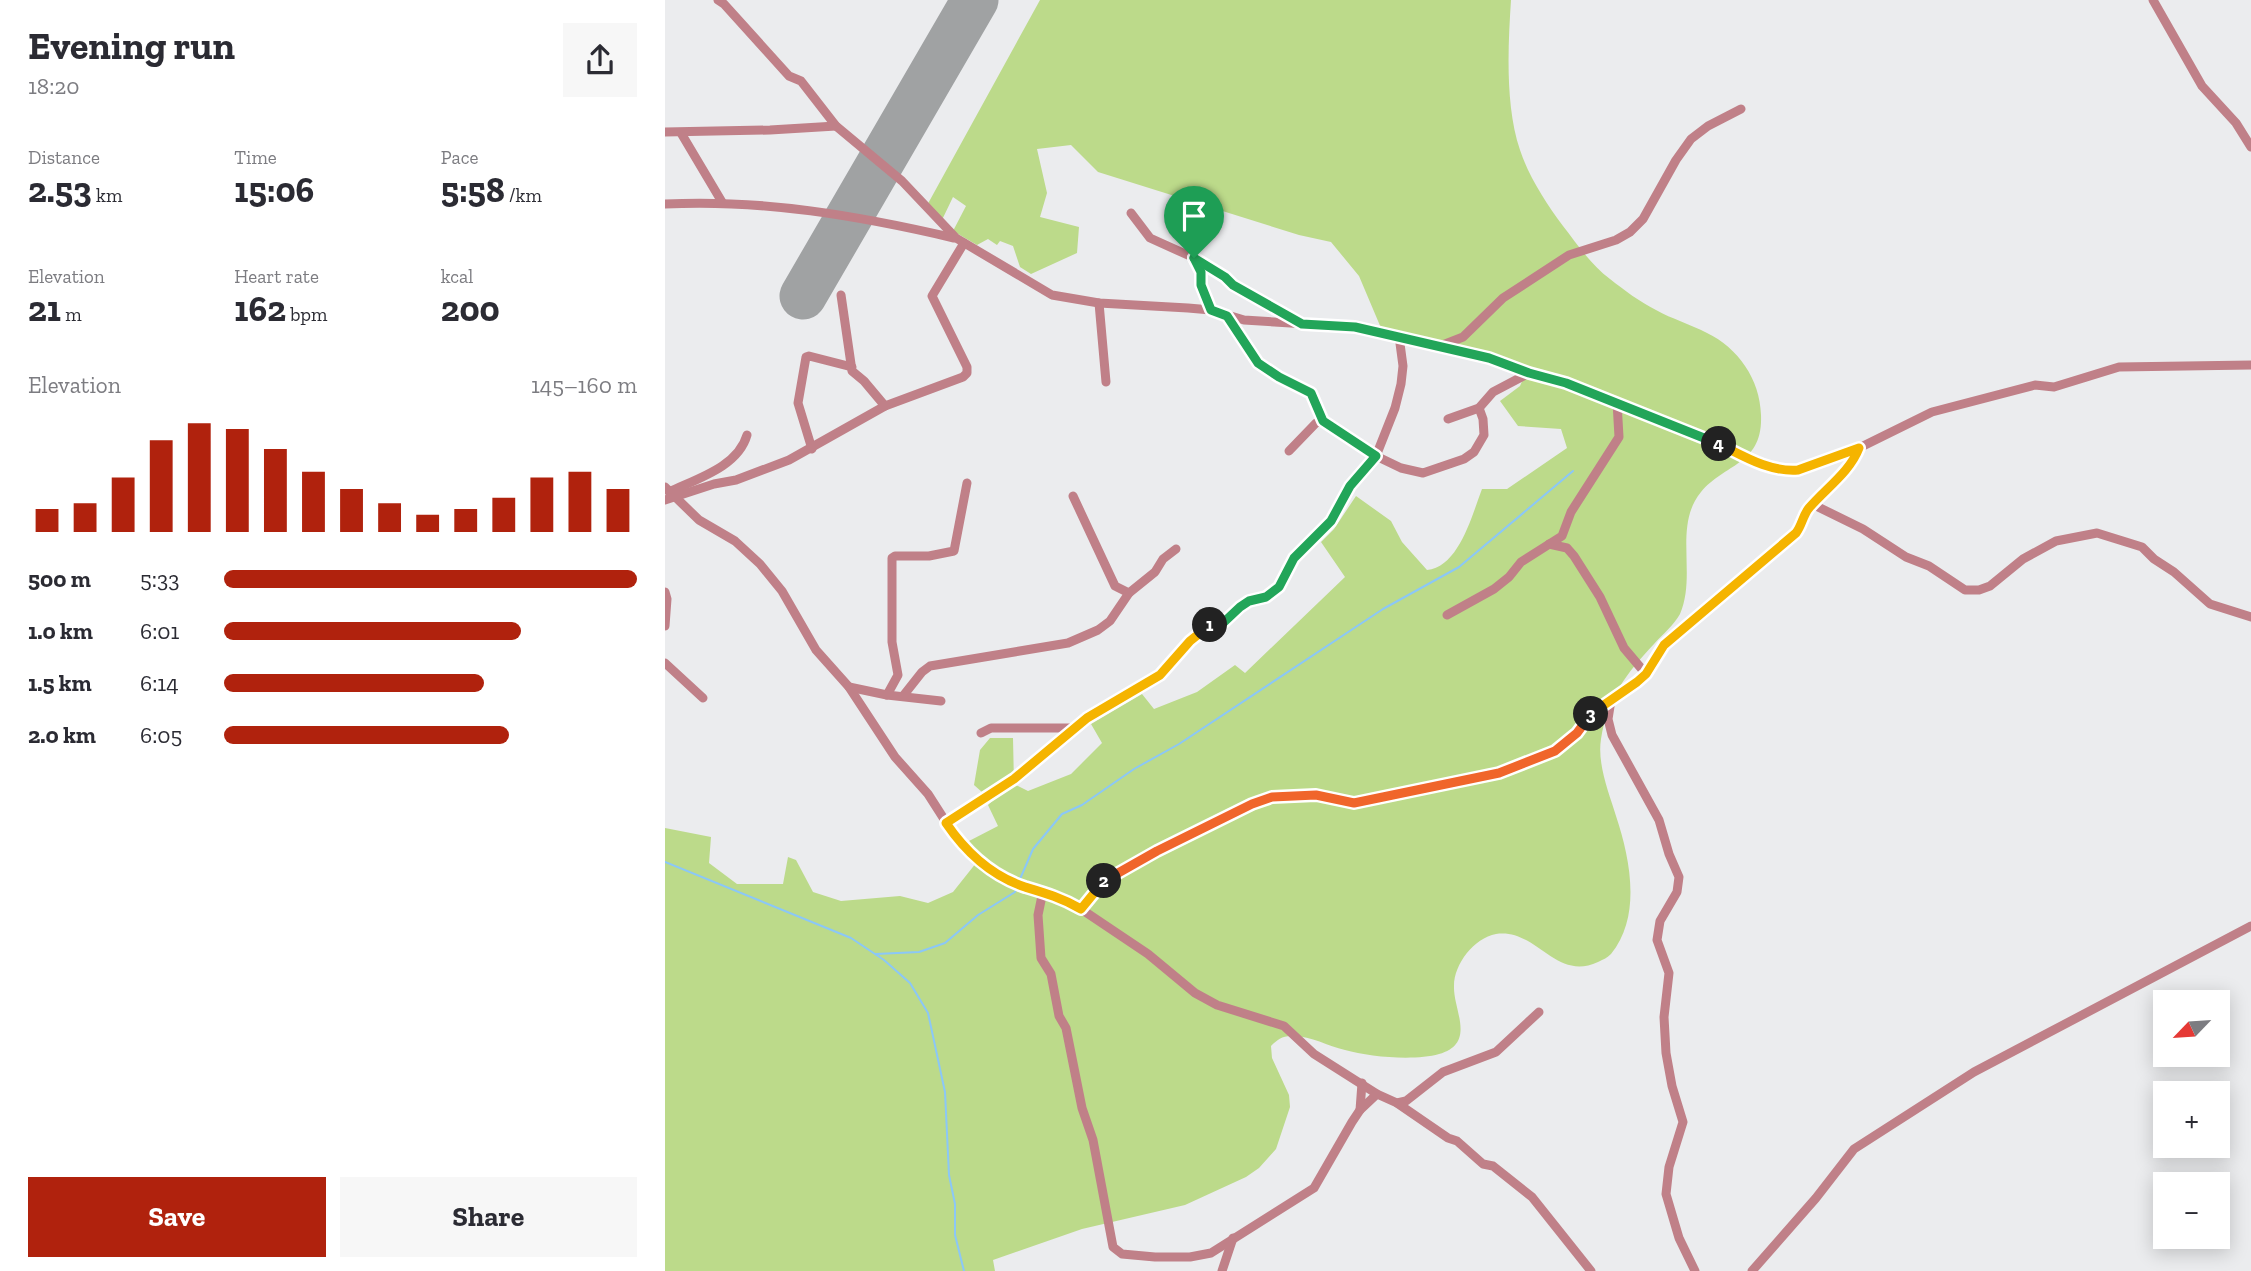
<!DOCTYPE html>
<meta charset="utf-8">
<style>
:root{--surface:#fff;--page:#f7f7f7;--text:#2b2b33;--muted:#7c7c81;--accent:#b0220d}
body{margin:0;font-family:"Zilla Slab",serif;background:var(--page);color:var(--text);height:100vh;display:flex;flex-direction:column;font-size:26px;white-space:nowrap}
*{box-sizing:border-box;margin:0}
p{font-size:23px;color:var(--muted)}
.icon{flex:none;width:38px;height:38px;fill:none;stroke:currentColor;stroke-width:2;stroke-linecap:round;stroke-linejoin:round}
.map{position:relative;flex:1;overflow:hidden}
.details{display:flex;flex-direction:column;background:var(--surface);width:665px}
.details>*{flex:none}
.needle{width:46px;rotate:245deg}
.controls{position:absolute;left:1488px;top:990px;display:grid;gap:14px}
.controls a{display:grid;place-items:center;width:77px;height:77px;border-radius:0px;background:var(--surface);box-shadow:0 4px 18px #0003;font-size:35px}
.pin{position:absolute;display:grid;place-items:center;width:60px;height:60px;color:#fff;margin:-72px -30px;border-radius:50% 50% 50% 0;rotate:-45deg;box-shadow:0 0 7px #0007}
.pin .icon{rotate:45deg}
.km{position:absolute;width:35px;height:35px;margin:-18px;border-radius:50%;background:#222;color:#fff;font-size:19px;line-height:35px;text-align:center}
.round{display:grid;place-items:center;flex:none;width:74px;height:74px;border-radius:0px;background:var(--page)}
.head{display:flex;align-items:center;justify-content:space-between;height:119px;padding:0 28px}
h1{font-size:38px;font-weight:700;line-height:52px}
.figures{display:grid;grid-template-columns:repeat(3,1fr);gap:10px;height:119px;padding:7px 28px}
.figures div{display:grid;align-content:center}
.figures b{font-size:35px;font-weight:700}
.figures small{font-size:19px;font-weight:400}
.figures p{font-size:19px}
.chart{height:196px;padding:14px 28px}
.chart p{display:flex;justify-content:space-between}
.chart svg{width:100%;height:126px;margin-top:7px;stroke:var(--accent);stroke-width:6}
.primary-button{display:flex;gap:14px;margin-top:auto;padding:14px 28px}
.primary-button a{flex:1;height:80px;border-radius:0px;background:var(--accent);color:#fff;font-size:28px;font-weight:700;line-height:80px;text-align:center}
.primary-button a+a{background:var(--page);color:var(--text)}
ul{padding:0 28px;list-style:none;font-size:23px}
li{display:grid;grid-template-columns:112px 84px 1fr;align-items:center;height:52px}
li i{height:18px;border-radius:9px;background:var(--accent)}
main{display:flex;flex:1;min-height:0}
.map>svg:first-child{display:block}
.green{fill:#bcda8a}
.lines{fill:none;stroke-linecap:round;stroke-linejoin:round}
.stream{stroke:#8bc7f7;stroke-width:2}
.runway{stroke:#a0a2a3;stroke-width:47}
.minor{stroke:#c08088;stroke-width:9}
.split-1-casing{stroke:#fff;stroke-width:14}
.split-2-casing{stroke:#fff;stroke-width:14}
.split-3-casing{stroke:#fff;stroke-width:14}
.split-4-casing{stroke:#fff;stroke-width:14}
.split-5-casing{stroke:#fff;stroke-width:14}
.split-1{stroke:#22a559;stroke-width:9}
.split-2{stroke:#f5b400;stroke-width:9}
.split-3{stroke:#f0652b;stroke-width:9}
.split-4{stroke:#f5b400;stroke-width:9}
.split-5{stroke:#22a559;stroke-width:9}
</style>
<main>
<section class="details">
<div class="head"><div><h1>Evening run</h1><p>18:20</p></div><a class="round"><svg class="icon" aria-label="share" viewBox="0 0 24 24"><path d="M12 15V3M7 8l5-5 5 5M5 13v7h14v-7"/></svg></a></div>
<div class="figures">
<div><p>Distance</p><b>2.53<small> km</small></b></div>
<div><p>Time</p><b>15:06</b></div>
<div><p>Pace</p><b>5:58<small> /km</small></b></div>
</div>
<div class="figures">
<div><p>Elevation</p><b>21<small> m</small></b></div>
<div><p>Heart rate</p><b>162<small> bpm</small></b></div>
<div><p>kcal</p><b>200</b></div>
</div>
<div class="chart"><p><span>Elevation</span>145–160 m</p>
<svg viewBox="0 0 160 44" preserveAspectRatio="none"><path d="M5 44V36M15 44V34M25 44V25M35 44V12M45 44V6M55 44V8M65 44V15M75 44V23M85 44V29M95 44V34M105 44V38M115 44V36M125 44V32M135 44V25M145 44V23M155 44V29"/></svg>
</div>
<ul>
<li><b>500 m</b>5:33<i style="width:100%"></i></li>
<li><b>1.0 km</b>6:01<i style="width:72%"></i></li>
<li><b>1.5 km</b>6:14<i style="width:63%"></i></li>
<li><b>2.0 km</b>6:05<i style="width:69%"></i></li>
</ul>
<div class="primary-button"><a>Save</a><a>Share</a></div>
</section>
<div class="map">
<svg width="1586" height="1271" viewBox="0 0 1586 1271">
<rect width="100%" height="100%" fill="#ebecee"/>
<path class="green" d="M 375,0 L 846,0 C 843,46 840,106 855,150 C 864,177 881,203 898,226 C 912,244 926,265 945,279 C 959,290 975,302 991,310 C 1007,319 1025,324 1042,333 C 1073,348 1095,379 1096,415 C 1098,465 1060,463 1036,492 C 1008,526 1032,575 1015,614 C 1009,625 997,635 989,644 C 961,674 943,697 936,739 C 932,764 944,793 951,816 C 965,858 977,916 946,954 C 942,958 939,959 933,962 C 890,982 872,928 831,934 C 809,938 789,964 789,986 C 788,1010 812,1043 774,1054 C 750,1061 704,1057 680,1050 C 662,1046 645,1035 626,1036 C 617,1036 612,1040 606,1046 L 607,1058 L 624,1095 L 625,1107 L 611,1149 L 594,1168 L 581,1177 L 520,1205 L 417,1229 L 328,1260 L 330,1271 L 0,1271 L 0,828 L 46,837 L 44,863 L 72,884 L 118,884 L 123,857 L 131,860 L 148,892 L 176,901 L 235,896 L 263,903 L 288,892 L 315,858 L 306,850 L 304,841 L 333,826 L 323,805 L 327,801 L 309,785 L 315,750 L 325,738 L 348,738 L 349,784 L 363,791 L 406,774 L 437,743 L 426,724 L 477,694 L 489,709 L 532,692 L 570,665 L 580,673 L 680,577 L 656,542 L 669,529 L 691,496 L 726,521 L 737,542 L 762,570 C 794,567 807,515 817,489 L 842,489 L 902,448 L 896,429 L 853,426 L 835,401 L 855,386 L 861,372 L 716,328 L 694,276 L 666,242 L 634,235 L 433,172 L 406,145 L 372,149 L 382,193 L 375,217 L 414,227 L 412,253 L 366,274 L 355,267 L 348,246 L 335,241 L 332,245 L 323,239 L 312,245 L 288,231 L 301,206 L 288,197 L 276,222 L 260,209 Z"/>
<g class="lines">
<g class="stream">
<polyline points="0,862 186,938 219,960 245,983 263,1013 280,1092 284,1175 290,1204 290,1235 299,1271"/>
<polyline points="355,879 368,849 397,814 417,805 469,769 514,744 718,609 794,567 908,471"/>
<polyline points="211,954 254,952 280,943 313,915 350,892 351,888"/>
</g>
<polyline class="runway" points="138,296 310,0"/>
<g class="minor">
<polyline points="53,0 59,4 124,76 136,81 171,126 237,181 291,238 387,295 434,303 523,308 546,310 579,320 690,327 731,335 824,358 864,373 901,383 1047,440 1103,468 1133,470 1194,448 1267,412 1370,385 1389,387 1454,367 1586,365"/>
<polyline points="1488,0 1537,86 1571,123 1586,147"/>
<polyline points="0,132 105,130 171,126"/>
<polyline points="16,133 57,202"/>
<path d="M 0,204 C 97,199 195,216 289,238"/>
<polyline points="466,213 485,238 525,256 560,277 568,285 636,323"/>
<polyline points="511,219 535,269 535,282 546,310"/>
<polyline points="176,295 187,371 199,381 220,406"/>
<polyline points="434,303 441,382"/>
<polyline points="562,316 593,363 614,377 646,393 658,421 711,456 736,468 758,473 799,459 809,452 819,435 818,419 814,408"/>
<polyline points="775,346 798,337 838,298 904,255 951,240 965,232 978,219 1011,160 1026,139 1043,126 1076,109"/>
<polyline points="783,419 814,408 828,392 864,373"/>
<polyline points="147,449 133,403 141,357 144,356 187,367"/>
<polyline points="624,451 651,423 658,421"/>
<polyline points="0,487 34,520 70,541 95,564 117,591 151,650 184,687 230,757 263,794 295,844 307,856 350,882 393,896 416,909 483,954 530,993 552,1005 619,1026 649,1054 712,1094 732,1103 783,1138 792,1141 818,1164 828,1166 867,1197 926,1271"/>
<path d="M 4,492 C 31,479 73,467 82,435"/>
<polyline points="408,496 450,586 464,593"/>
<polyline points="0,500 49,484 71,480 124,460 220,406 298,377 302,373 302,367 267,296 299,243"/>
<polyline points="1149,505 1198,529 1241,557 1264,566 1300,590 1314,590 1325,586 1358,559 1391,541 1432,533 1477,547 1489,559 1509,572 1545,604 1586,617"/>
<polyline points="884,544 902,548 909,556 935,597 959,648 981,674"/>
<polyline points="0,592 2,599 0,626"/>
<polyline points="782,615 829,589 844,577 856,562 897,536 906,512 954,437 952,402"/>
<polyline points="0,663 38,698"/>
<polyline points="184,687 222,695 276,701"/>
<polyline points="222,695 233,675 227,642 227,558 230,556 264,556 289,551 302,483"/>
<polyline points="238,696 257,672 265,666 403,643 433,630 445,621 464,593 490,572 498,559 511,549"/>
<polyline points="946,700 943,719 947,735 994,820 1004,854 1014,877 1012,892 995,921 992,940 1004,973 999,1017 1001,1053 1007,1086 1018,1122 1004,1167 1001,1194 1014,1238 1030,1271"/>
<polyline points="316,733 326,728 410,728"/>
<polyline points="281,823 350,779 422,718 495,675 525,641 542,627 561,621 575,607 584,601 601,597 614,587 629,558 666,521 685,487 711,456 730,408 736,384 738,366 734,336"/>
<polyline points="378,891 373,915 376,958 386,974 394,1016 401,1028 417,1108 428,1140 448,1247 457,1254 490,1257 525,1257 546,1253 649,1188 687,1122 695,1110 712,1094"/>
<path d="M 416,909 L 439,880 L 492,851 L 587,804 L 607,797 L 651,795 L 694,802 L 823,776 L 890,751 L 912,733 L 930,710 L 978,677 L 998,645 L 1131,533 C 1137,526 1138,515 1144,508 C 1160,489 1185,472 1194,448"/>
<polyline points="732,1103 741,1101 778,1072 831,1052 874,1012"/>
<polyline points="695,1110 697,1083"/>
<polyline points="557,1271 568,1238"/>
<polyline points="1087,1271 1151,1198 1189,1149 1309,1072 1586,926"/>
</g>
</g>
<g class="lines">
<defs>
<polyline id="split-1" points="529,258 536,272 536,285 546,310 562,316 593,363 614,377 646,393 658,421 711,456 685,486 666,521 629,558 614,587 601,597 584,601 575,607 558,623 545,625"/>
<path id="split-2" d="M 439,881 L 416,909 C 397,898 380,893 360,887 C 327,876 300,851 281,823 L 349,779 L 422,718 L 495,675 L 525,641 L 545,625"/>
<polyline id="split-3" points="439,881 492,851 587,804 607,797 651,795 689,803 834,773 890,751 912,733 926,714"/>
<path id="split-4" d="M 926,714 L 972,682 L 981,674 L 999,645 L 1131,533 C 1137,525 1138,515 1144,508 C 1160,489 1185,472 1194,448 L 1133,470 C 1104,472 1080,457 1054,444"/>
<polyline id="split-5" points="529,258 560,277 568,285 637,324 690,327 824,358 864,373 901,383 1054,444"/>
</defs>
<use href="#split-1" class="split-1-casing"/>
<use href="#split-2" class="split-2-casing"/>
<use href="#split-3" class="split-3-casing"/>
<use href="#split-4" class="split-4-casing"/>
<use href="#split-5" class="split-5-casing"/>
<use href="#split-1" class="split-1"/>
<use href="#split-2" class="split-2"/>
<use href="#split-3" class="split-3"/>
<use href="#split-4" class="split-4"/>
<use href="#split-5" class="split-5"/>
</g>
</svg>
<div class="controls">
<a><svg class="needle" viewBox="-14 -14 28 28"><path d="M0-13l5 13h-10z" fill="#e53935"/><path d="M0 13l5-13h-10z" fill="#7c7c81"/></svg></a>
<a>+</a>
<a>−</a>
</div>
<div class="pin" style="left:529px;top:258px;background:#1e9e55"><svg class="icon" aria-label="arrive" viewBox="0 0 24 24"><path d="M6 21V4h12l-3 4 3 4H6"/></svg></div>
<b class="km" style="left:545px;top:625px">1</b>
<b class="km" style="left:439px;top:881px">2</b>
<b class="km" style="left:926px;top:714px">3</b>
<b class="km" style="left:1054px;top:444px">4</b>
</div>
</main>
